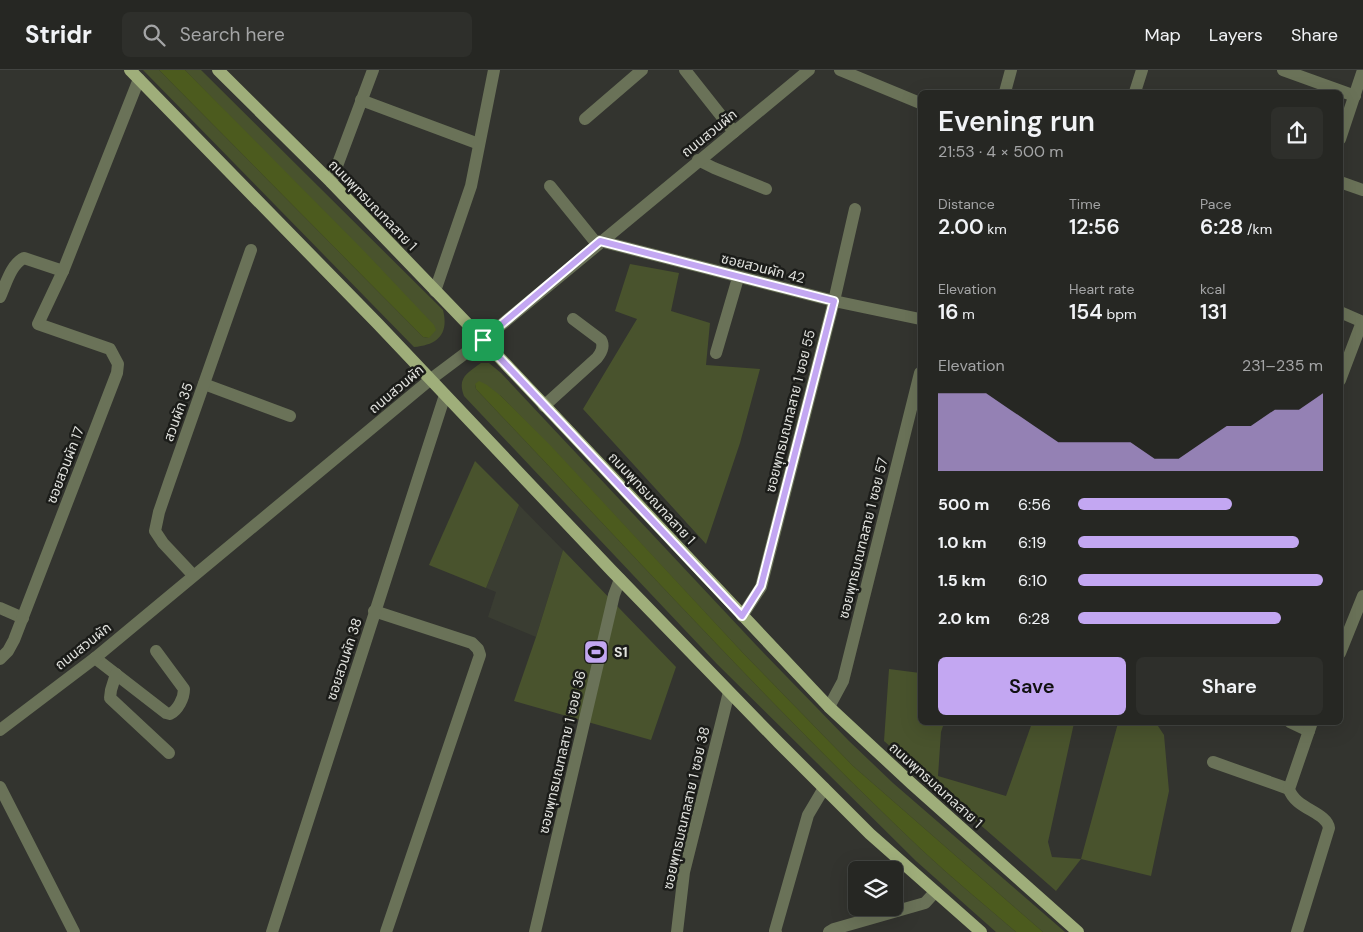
<!DOCTYPE html>
<meta charset="utf-8">
<style>
:root{--surface:#262723;--page:#2e2f2b;--text:#f1f3f6;--muted:#a4a5a6;--line:#424441;--accent:#c3a7f2}
body{margin:0;font-family:"DM Sans","Noto Sans Thai",sans-serif;background:var(--page);color:var(--text);height:100vh;display:flex;flex-direction:column;font-size:19px;white-space:nowrap}
*{box-sizing:border-box;margin:0}
p{font-size:16px;color:var(--muted)}
.icon{flex:none;width:28px;height:28px;fill:none;stroke:currentColor;stroke-width:2;stroke-linecap:round;stroke-linejoin:round}
.map{position:relative;flex:1;overflow:hidden}
.sheet{position:absolute;left:918px;top:20px;width:425px;height:635px;display:flex;flex-direction:column;background:var(--surface);border-radius:8px;box-shadow:0 5px 20px #0002,0 0 0 1px var(--line)}
.sheet>*{flex:none}
.buttons{position:absolute;left:848px;top:791px;display:grid;gap:10px}
.buttons a{display:grid;place-items:center;width:55px;height:55px;border-radius:8px;background:var(--surface);box-shadow:0 5px 20px #0002,0 0 0 1px var(--line);font-size:25px}
.pin{position:absolute;display:grid;place-items:center;width:42px;height:42px;color:#fff;margin:-21px;border-radius:10px;box-shadow:0 2px 8px #0006}
.round{display:grid;place-items:center;flex:none;width:52px;height:52px;border-radius:8px;background:var(--page)}
.summary{display:flex;align-items:center;justify-content:space-between;height:85px;padding:0 20px}
h1{font-size:28px;font-weight:600;line-height:38px}
.stats{display:grid;grid-template-columns:repeat(3,1fr);gap:8px;height:85px;padding:5px 20px}
.stats div{display:grid;align-content:center}
.stats b{font-size:21px;font-weight:600}
.stats small{font-size:14px;font-weight:400}
.stats p{font-size:14px}
.chart{height:140px;padding:10px 20px}
.chart p{display:flex;justify-content:space-between}
.chart svg{width:100%;height:90px;margin-top:5px;fill:var(--accent);opacity:.7}
.action{display:flex;gap:10px;margin-top:auto;padding:10px 20px}
.action a{flex:1;height:58px;border-radius:8px;background:var(--accent);color:#111;font-size:20px;font-weight:600;line-height:58px;text-align:center}
.action a+a{background:var(--page);color:var(--text)}
ul{padding:0 20px;list-style:none;font-size:16px}
li{display:grid;grid-template-columns:80px 60px 1fr;align-items:center;height:38px}
li i{height:12px;border-radius:6px;background:var(--accent)}
header{display:flex;align-items:center;gap:30px;box-sizing:border-box;height:70px;padding:0 25px;background:var(--surface);border-bottom:1px solid var(--line)}
header strong{font-size:24px}
nav{display:flex;gap:28px;margin-inline-start:auto;font-size:18px}
.search{width:350px;height:45px;background:var(--page);display:flex;align-items:center;gap:12px;box-sizing:border-box;padding:0 18px;border-radius:8px;color:var(--muted);font-size:19px}
.map>svg:first-child{display:block}
.built{fill:#3a3d32}
.green{fill:#49532d}
.water{fill:#4c5b1e}
.lines{fill:none;stroke-linecap:round;stroke-linejoin:round}
.minor{stroke:#6a7258;stroke-width:12}
.major{stroke:#9fae7a;stroke-width:12}
.route-casing{stroke:#fff;stroke-width:10}
.route{stroke:#c3a7f2;stroke-width:6}
.labels{text-anchor:middle;dominant-baseline:central;stroke-width:5;stroke-linejoin:round;paint-order:stroke}
.street-label{font-size:14px;fill:#e1e2de;stroke:#1b1c19}
.poi-label{font-size:14px;font-weight:bold;fill:#e1e2de;stroke:#1b1c19;text-anchor:start}
</style>
<header>
<strong>Stridr</strong>
<div class="search"><svg class="icon" aria-label="search" viewBox="0 0 24 24"><circle cx="10" cy="10" r="6"/><path d="M15 15l6 6"/></svg>Search here</div>
<nav><a>Map</a><a>Layers</a><a>Share</a></nav>
</header>
<div class="map">
<svg width="1363" height="862" viewBox="0 0 1363 862">
<rect width="100%" height="100%" fill="#33342f"/>
<polygon class="built" points="519,435 563,480 536,567 488,547 496,522 486,518"/>
<g class="green">
<path d="M 143,0 L 159,0 L 423,267 L 429,268 L 219,35 L 185,0 L 201,0 L 443,240 C 449,264 438,275 414,277 Z"/>
<polygon points="630,194 679,203 671,241 710,253 706,295 760,299 740,373 706,474 583,339 637,249 615,241"/>
<path d="M 481,293 L 489,293 L 501,303 L 757,576 L 849,671 L 893,713 L 1065,862 L 1043,862 L 853,696 L 743,583 L 550,376 L 501,326 L 475,314 L 476,319 C 624,475 768,634 923,781 C 953,809 985,835 1016,862 L 996,862 L 916,791 L 717,594 L 464,326 C 457,308 467,303 481,293 Z"/>
<polygon points="475,391 519,435 486,518 429,495"/>
<polygon points="563,480 676,597 651,670 514,631 536,567"/>
<polygon points="889,599 920,603 920,652 944,653 941,662 938,706 1006,726 1032,653 1074,653 1048,772 1052,787 1081,789 1118,653 1156,653 1164,665 1169,721 1151,806 1081,789 1056,821 884,671"/>
</g>
<g class="water">
<polygon points="159,0 185,0 365,182 434,255 436,260 429,268 423,267"/>
<path d="M 479,311 L 487,315 L 501,326 L 551,376 L 743,583 L 853,696 L 1043,862 L 1016,862 C 985,835 953,809 923,781 C 768,634 624,475 476,319 L 475,314 Z"/>
</g>
<g class="lines">
<g class="minor">
<polyline points="685,0 734,62"/>
<polyline points="840,0 920,33"/>
<polyline points="1283,0 1355,26"/>
<polyline points="1005,22 1011,0"/>
<polyline points="1135,22 1142,0"/>
<polyline points="361,30 479,74"/>
<polyline points="585,49 642,0"/>
<polyline points="1340,69 1363,0"/>
<polyline points="698,90 714,98 766,119"/>
<polyline points="331,112 373,0"/>
<polyline points="1340,112 1363,120"/>
<polyline points="550,116 597,174"/>
<polyline points="600,171 834,231 920,249"/>
<polyline points="435,221 471,116 494,0"/>
<path d="M 0,227 C 6,214 11,194 24,188 L 63,201"/>
<polyline points="1340,242 1363,252"/>
<polyline points="716,283 738,208"/>
<polyline points="1340,310 1362,252"/>
<polyline points="204,314 290,346"/>
<path d="M 544,336 L 597,288 C 601,283 605,277 601,270 L 573,249"/>
<polyline points="193,505 163,473 155,461 159,442 170,410 251,180"/>
<polyline points="0,538 23,548"/>
<polyline points="374,541 472,573 478,579 480,585 386,862"/>
<polyline points="742,546 761,517 834,231 855,139"/>
<polyline points="1340,583 1363,526"/>
<path d="M 95,588 L 166,643 L 170,644 C 178,640 184,628 184,619 L 156,581"/>
<polyline points="0,589 8,581 14,570 117,303 118,294 110,279 38,254 63,201 139,9"/>
<polyline points="116,604 111,620 110,628 169,683"/>
<polyline points="829,637 843,611 920,303"/>
<polyline points="1290,652 1309,661"/>
<polyline points="0,660 95,588 431,309 483,270 809,0"/>
<polyline points="1213,692 1289,719"/>
<polyline points="0,717 74,862"/>
<polyline points="272,862 445,325"/>
<polyline points="535,862 614,525 620,509"/>
<polyline points="677,862 684,802 729,622"/>
<polyline points="776,862 775,861 808,745 824,718"/>
<polyline points="829,862 834,859 925,833 935,822"/>
<path d="M 1297,862 L 1329,758 C 1327,742 1295,739 1289,719 L 1312,652"/>
</g>
<g class="major">
<polyline points="130,0 378,254 612,501 779,673 870,764 981,862"/>
<polyline points="218,0 331,112 483,270 829,637 912,714 1078,862"/>
</g>
</g>
<g class="lines">
<defs>
<polygon id="route" points="600,171 834,231 761,516 742,546 483,270"/>
</defs>
<use href="#route" class="route-casing"/>
<use href="#route" class="route"/>
</g>
<defs>
<symbol id="stadium-square" viewBox="-11 -11 22 22"><rect x="-9" y="-9" width="18" height="18" rx="4" fill="#c3a7f2" stroke="#1b1c19"/><path d="M0-5a6.5 5 0 1 0 0 10a6.5 5 0 1 0 0-10ZM-3.5-1.8h7v3.6h-7Z" fill="#111"/></symbol>
</defs>
<g fill-rule="evenodd">
<use href="#stadium-square" x="582" y="568" width="28" height="28"/>
</g>
<g class="labels">
<g class="street-label">
<text transform="translate(709 63) rotate(-39)">ถนนสวนผัก</text>
<text transform="translate(373 135) rotate(46)">ถนนพุทธมณฑลสาย 1</text>
<text transform="translate(763 198) rotate(14)">ซอยสวนผัก 42</text>
<text transform="translate(396 319) rotate(-40)">ถนนสวนผัก</text>
<text transform="translate(790 341) rotate(-76)">ซอยพุทธมณฑลสาย 1 ซอย 55</text>
<text transform="translate(178 342) rotate(-70)">สวนผัก 35</text>
<text transform="translate(65 395) rotate(-69)">ซอยสวนผัก 17</text>
<text transform="translate(652 428) rotate(47)">ถนนพุทธมณฑลสาย 1</text>
<text transform="translate(863 468) rotate(-76)">ซอยพุทธมณฑลสาย 1 ซอย 57</text>
<text transform="translate(83 576) rotate(-38)">ถนนสวนผัก</text>
<text transform="translate(344 589) rotate(-72)">ซอยสวนผัก 38</text>
<text transform="translate(562 682) rotate(-77)">ซอยพุทธมณฑลสาย 1 ซอย 36</text>
<text transform="translate(936 715) rotate(42)">ถนนพุทธมณฑลสาย 1</text>
<text transform="translate(686 738) rotate(-77)">ซอยพุทธมณฑลสาย 1 ซอย 38</text>
</g>
<g class="poi-label">
<text x="614" y="582">S1</text>
</g>
</g>
</svg>
<div class="buttons">
<a><svg class="icon" aria-label="layers" viewBox="0 0 24 24"><path d="M12 4l9 5-9 5-9-5zM3 14l9 5 9-5"/></svg></a>
</div>
<div class="pin" style="left:483px;top:270px;background:#1e9e55"><svg class="icon" aria-label="arrive" viewBox="0 0 24 24"><path d="M6 21V4h12l-3 4 3 4H6"/></svg></div>
<section class="sheet">
<div class="summary"><div><h1>Evening run</h1><p>21:53 · 4 × 500 m</p></div><a class="round"><svg class="icon" aria-label="share" viewBox="0 0 24 24"><path d="M12 15V3M7 8l5-5 5 5M5 13v7h14v-7"/></svg></a></div>
<div class="stats">
<div><p>Distance</p><b>2.00<small> km</small></b></div>
<div><p>Time</p><b>12:56</b></div>
<div><p>Pace</p><b>6:28<small> /km</small></b></div>
</div>
<div class="stats">
<div><p>Elevation</p><b>16<small> m</small></b></div>
<div><p>Heart rate</p><b>154<small> bpm</small></b></div>
<div><p>kcal</p><b>131</b></div>
</div>
<div class="chart"><p><span>Elevation</span>231–235 m</p>
<svg viewBox="0 0 160 44" preserveAspectRatio="none"><path d="M0 44V6L10 6L20 6L30 14L40 22L50 30L60 30L70 30L80 30L90 38L100 38L110 30L120 22L130 22L140 14L150 14L160 6V44z"/></svg>
</div>
<ul>
<li><b>500 m</b>6:56<i style="width:63%"></i></li>
<li><b>1.0 km</b>6:19<i style="width:90%"></i></li>
<li><b>1.5 km</b>6:10<i style="width:100%"></i></li>
<li><b>2.0 km</b>6:28<i style="width:83%"></i></li>
</ul>
<div class="action"><a>Save</a><a>Share</a></div>
</section>
</div>
